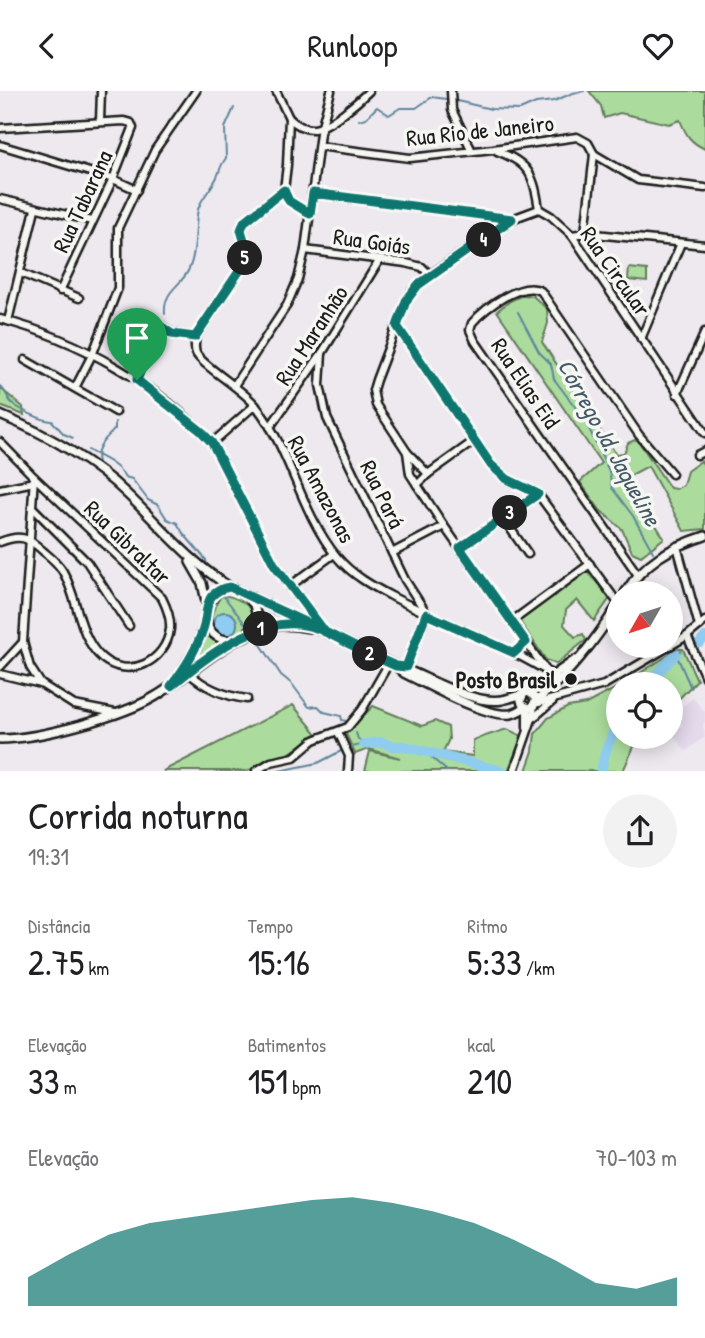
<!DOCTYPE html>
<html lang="pt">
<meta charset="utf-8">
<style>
:root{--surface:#fff;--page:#f2f2f2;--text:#202124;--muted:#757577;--accent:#0f766e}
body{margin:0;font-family:"Patrick Hand",sans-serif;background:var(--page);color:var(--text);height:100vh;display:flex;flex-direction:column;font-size:26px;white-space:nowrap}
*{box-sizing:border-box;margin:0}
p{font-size:23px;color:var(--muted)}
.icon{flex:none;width:38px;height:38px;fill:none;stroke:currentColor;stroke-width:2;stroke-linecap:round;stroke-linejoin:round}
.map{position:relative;height:680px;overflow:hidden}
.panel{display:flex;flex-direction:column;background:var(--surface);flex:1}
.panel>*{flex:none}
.needle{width:46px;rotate:231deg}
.tools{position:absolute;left:606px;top:490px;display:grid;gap:14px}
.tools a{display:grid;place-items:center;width:77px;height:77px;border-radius:50%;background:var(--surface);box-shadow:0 4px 18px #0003;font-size:35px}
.pin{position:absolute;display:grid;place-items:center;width:60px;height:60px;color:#fff;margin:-72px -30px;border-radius:50% 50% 50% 0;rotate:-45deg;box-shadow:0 0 7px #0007}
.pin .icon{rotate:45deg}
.km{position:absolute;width:35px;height:35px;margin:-18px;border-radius:50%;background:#222;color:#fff;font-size:19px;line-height:35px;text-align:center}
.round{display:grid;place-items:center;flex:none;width:74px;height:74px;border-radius:37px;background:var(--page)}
.headline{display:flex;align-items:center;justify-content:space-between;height:119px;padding:0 28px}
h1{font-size:38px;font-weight:600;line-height:52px}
.metrics{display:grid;grid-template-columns:repeat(3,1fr);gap:10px;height:119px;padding:7px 28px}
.metrics div{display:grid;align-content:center}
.metrics b{font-size:35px;font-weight:600}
.metrics small{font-size:19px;font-weight:400}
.metrics p{font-size:19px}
.chart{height:196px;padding:14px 28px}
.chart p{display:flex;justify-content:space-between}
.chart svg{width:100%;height:126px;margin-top:7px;fill:var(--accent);opacity:.7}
header{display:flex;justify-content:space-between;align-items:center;height:91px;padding:0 28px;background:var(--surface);font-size:32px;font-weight:600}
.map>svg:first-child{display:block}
.built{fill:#e5daec}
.green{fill:#abdc9d;stroke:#647c5c;stroke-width:2}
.water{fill:#8fccf0;stroke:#61869b;stroke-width:2}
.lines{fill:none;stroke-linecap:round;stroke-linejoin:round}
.stream{stroke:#61869b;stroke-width:2}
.river{stroke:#8fccf0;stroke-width:10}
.minor-casing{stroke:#1c1c1c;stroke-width:11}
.major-casing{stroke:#1c1c1c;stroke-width:12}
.minor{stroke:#f6f6f2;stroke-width:6}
.major{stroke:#f6f6f2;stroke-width:7}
.route-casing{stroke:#fff;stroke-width:14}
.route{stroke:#0f766e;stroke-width:9}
.poi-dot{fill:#1c1c1c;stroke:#f6f6f2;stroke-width:2.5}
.labels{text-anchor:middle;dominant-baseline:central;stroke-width:7;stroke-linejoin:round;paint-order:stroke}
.street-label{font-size:23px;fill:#1c1c1c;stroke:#f6f6f2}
.poi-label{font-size:23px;font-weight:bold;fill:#1c1c1c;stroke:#f6f6f2;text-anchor:end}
.water-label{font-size:24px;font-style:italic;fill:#445a66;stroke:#f6f6f2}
</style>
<header><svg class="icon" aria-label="back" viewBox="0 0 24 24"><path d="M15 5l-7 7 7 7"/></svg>Runloop<svg class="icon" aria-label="heart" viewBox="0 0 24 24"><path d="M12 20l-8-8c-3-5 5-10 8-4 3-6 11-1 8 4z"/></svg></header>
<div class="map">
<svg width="705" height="680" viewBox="0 0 705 680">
<rect width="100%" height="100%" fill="#eee9ef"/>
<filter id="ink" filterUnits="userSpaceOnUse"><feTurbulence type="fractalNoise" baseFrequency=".0143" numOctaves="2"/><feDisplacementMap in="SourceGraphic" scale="14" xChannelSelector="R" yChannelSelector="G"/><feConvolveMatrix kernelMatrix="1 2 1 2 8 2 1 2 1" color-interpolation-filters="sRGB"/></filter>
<g filter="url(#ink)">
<polygon class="built" points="693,607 705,621 705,631 703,633 705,646 686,660 670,641 670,626 679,636 683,634 674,622"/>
<g class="green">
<path d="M 589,0 L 705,0 L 705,58 C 690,51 686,44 680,29 L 669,33 L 620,22 L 604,27 L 601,15 Z"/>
<polygon points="629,177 647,179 647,191 628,189"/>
<polygon points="523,204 533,205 547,218 548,232 542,251 616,363 624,362 628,352 637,348 670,397 676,398 683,394 687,380 701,370 705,376 705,438 684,440 648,375 631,384 628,390 664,447 641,465 632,461 622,438 600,419 580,391 601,372 497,220 510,210"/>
<polygon points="0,297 23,316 24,324 0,315"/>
<polygon points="587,480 610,507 594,530 577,509 566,519 564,534 575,546 583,543 586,549 556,573 546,569 519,529"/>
<path d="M 221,504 C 235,505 252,513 254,527 C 248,541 213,565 198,566 L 215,515 Z"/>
<polygon points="678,558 683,558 697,589 670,617 670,593 623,593"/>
<polygon points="618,596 618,646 641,646 636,651 623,680 526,680 533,660 535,643 548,627 568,616 586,613"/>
<polygon points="293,614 317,643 287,664 269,667 248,680 163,680"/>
<polygon points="373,615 422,635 435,630 448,636 449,648 443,661 473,665 473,649 507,638 522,645 508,680 365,680 370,660 400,667 369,658 355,663 346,643"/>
</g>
<circle class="water" cx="225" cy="533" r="12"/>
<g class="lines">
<g class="stream">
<polyline points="457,10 491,18 520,19 536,12 554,10 573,2 584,0"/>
<polyline points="359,29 366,27 377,16 389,24 400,17 416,17 432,6 446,8"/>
<polyline points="518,221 539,261 551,273 554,288 585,329 609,380 612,397 633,425 653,461"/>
<path d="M 165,223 C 163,199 181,196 189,178 C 196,162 195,142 197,124 C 198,110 211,99 217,86 C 221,78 219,76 226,67 L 225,37 L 234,17"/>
<path d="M 0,295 C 6,300 6,304 10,310 C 15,317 43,330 52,330 L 64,343 L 73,347"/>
<path d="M 88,359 C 100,366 117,372 125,386 L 132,388 L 148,409 L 158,414 L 167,428 L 177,432 L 183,442 L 206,469 L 207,475 L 218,482"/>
<path d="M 98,372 C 94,357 105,348 115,338 L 115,331"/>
<polyline points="222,503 246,534"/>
<polyline points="258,549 281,584 292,593 309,616 318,615 324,621 341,625 342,629 346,630"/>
<polyline points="681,560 676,563 691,597"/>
<polyline points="352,656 364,653 358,648 356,642"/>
<polyline points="424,660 447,680"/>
<polyline points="279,680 318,672 343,659"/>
</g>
<g class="river">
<polyline points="700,552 705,546"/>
<polyline points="647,593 676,563"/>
<polyline points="364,653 382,651 391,655 402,655 424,660 502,680"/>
<polyline points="601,680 605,662 618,629"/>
</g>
<defs>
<g id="minor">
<polyline points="451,0 452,19 472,60"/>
<path d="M 289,27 C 295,33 305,39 314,38 C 329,36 358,11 369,0"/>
<polyline points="100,30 101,0"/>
<polyline points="0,37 124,30 131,32 133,37 113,88 60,200"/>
<polyline points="0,54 113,88 137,99"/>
<polyline points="319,55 410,67 493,58 577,46 588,52 594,63"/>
<path d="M 497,60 C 530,72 534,85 539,118"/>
<polyline points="594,63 638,89 705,97"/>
<polyline points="284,99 289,110 310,123"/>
<polyline points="312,102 512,128"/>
<polyline points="0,108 92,130"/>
<polyline points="585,142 594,63"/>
<polyline points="572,144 585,142 705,154"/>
<polyline points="305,159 406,172 422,176 430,184"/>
<polyline points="21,182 79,207"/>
<path d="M 0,228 C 77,248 157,292 212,352 L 274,473 L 325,541"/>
<polyline points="8,230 35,118"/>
<polyline points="397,235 491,374 507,388 538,403 618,512"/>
<path d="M 196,246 C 195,251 194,257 196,262 C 200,273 244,299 256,315 C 291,359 300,421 337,466 C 352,484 372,495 393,506 C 446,534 505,553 556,586"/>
<polyline points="196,246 240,179 247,159 241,139 244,131 284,99 287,74 289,27 276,0"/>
<polyline points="641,248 681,152"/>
<polyline points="322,262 320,294 327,327 405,489 427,523 404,580"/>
<polyline points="25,269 116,321"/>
<polyline points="137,289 158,235 162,235 172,242 196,246"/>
<polyline points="235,293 287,214 298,188 305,159 320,42 331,0"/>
<polyline points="75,297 93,262 118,197 118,137 155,59 196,0"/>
<polyline points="677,303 705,241"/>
<polyline points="270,336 322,262 379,170"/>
<path d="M 0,351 L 34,386 L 162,507 C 167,517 171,527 170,538 C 166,571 128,589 102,567 C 78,546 78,505 62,479 C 57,471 50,466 43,460 C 28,446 20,443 0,451"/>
<polyline points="212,352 255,314"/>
<polyline points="407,361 428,383"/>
<polyline points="697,364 705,360"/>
<polyline points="34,386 23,551 30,576 41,593"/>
<polyline points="417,394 428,383 474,350"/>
<polyline points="0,398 34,391"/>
<polyline points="33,417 87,471 129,535"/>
<polyline points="503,427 528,463"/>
<polyline points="677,455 699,535"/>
<polyline points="460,457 538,403"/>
<polyline points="392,462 444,435"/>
<path d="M 638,484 L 475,250 L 470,239 L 472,232 C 485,217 522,189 541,200 L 639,344 L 672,383"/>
<polyline points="633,490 637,502"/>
<polyline points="290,495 334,463"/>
<polyline points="511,531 590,473"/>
<polyline points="687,545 705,586"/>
<polyline points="0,576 23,551"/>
<polyline points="545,578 444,435 410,383 407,361 376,314 373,299 376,289 406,210 413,199 430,184 512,128 539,118 551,125 572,144 705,342"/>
<path d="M 188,581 C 205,597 224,605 247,608"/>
<polyline points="0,583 41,593 74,614 115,622"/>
<polyline points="535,613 604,594 687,545 705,530"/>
<polyline points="532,628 553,610"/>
<polyline points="527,636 527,617"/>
<polyline points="338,641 349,665 348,680"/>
<polyline points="256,680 271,671 294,666 314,649 348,636 362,619 389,572"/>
<polyline points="514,680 532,628 534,615"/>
</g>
<g id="major">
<path d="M 0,324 C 46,343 91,368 127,403 C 163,437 187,469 230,496 L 392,573 C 423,583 471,614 502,609 C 511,607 520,604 529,601 L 536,608 L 532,616 L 527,617 L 522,613 L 521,609 L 524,602"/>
<polyline points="190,471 202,492 207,515"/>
<path d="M 230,496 C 203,501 196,543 226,549 C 240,552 254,539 267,536 C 281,533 295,534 310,537"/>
<path d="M 625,502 C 644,471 671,456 705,445"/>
<polyline points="248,506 254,514 257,526 248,542"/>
<path d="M 396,575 L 404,582 C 427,593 486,627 511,623 C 516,622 521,619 526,616"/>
<polyline points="178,586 196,557 206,529"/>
<polyline points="529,601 575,569"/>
<path d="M 536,610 C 570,583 595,550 618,514"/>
<path d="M 0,648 C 39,648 123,625 156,605 C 184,588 208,565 237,549"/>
</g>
</defs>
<use href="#minor" class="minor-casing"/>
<use href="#major" class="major-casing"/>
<use href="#minor" class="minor"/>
<use href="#major" class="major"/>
</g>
</g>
<g class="lines" filter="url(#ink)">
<defs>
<path id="route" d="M 137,289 L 201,340 L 212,352 L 274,473 L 325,541 C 271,513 210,563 171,595 C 185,577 196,560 203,538 C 207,527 205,515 211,506 C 216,500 222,497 230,496 C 258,510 287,522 315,536 C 342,549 368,563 396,575 L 406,576 L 426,523 L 514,562 L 526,551 L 460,457 L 538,403 L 507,388 L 491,374 L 397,235 L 406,210 L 418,194 L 512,128 L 313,102 L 310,123 L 289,110 L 284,99 L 244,131 L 241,139 L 247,159 L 240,179 L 195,246 L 172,243 L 159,234 L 137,289"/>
</defs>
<use href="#route" class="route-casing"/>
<use href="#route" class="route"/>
</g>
<circle class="poi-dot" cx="571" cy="588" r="7"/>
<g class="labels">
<g class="street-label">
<text transform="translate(480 39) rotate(-6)">Rua Rio de Janeiro</text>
<text transform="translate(82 110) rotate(-65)">Rua Tabarana</text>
<text transform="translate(372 150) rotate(8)">Rua Goiás</text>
<text transform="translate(616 180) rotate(55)">Rua Circular</text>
<text transform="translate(311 244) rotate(-57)">Rua Maranhão</text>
<text transform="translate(526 292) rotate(56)">Rua Elias Eid</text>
<text transform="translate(322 398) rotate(62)">Rua Amazonas</text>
<text transform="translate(383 403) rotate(64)">Rua Pará</text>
<text transform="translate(128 451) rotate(44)">Rua Gibraltar</text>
</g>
<g class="poi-label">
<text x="557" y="588">Posto Brasil</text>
</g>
<g class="water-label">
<text transform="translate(610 351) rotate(61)">Córrego Jd. Jaqueline</text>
</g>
</g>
</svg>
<div class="tools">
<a><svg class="needle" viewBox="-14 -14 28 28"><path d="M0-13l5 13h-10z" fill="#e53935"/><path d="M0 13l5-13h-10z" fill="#757577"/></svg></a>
<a><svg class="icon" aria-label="locate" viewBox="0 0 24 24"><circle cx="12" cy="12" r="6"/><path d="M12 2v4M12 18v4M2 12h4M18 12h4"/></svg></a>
</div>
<div class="pin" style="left:137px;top:289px;background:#1e9e55"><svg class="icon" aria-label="arrive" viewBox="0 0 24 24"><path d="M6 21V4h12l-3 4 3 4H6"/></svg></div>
<b class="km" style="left:261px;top:538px">1</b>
<b class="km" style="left:370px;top:563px">2</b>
<b class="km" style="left:510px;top:422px">3</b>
<b class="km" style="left:484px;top:149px">4</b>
<b class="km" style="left:245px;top:167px">5</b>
</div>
<section class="panel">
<div class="headline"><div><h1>Corrida noturna</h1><p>19:31</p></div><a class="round"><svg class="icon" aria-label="share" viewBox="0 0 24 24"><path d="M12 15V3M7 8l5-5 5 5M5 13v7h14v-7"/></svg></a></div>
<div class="metrics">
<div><p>Distância</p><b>2.75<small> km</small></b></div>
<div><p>Tempo</p><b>15:16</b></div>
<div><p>Ritmo</p><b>5:33<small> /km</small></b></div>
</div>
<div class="metrics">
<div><p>Elevação</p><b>33<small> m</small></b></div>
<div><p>Batimentos</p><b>151<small> bpm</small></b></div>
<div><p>kcal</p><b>210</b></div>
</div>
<div class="chart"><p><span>Elevação</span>70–103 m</p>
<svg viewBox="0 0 160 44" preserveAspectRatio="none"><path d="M0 44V34L10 26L20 19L30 15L40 13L50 11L60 9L70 7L80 6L90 8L100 11L110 15L120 21L130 28L140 36L150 38L160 34V44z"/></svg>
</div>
</section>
